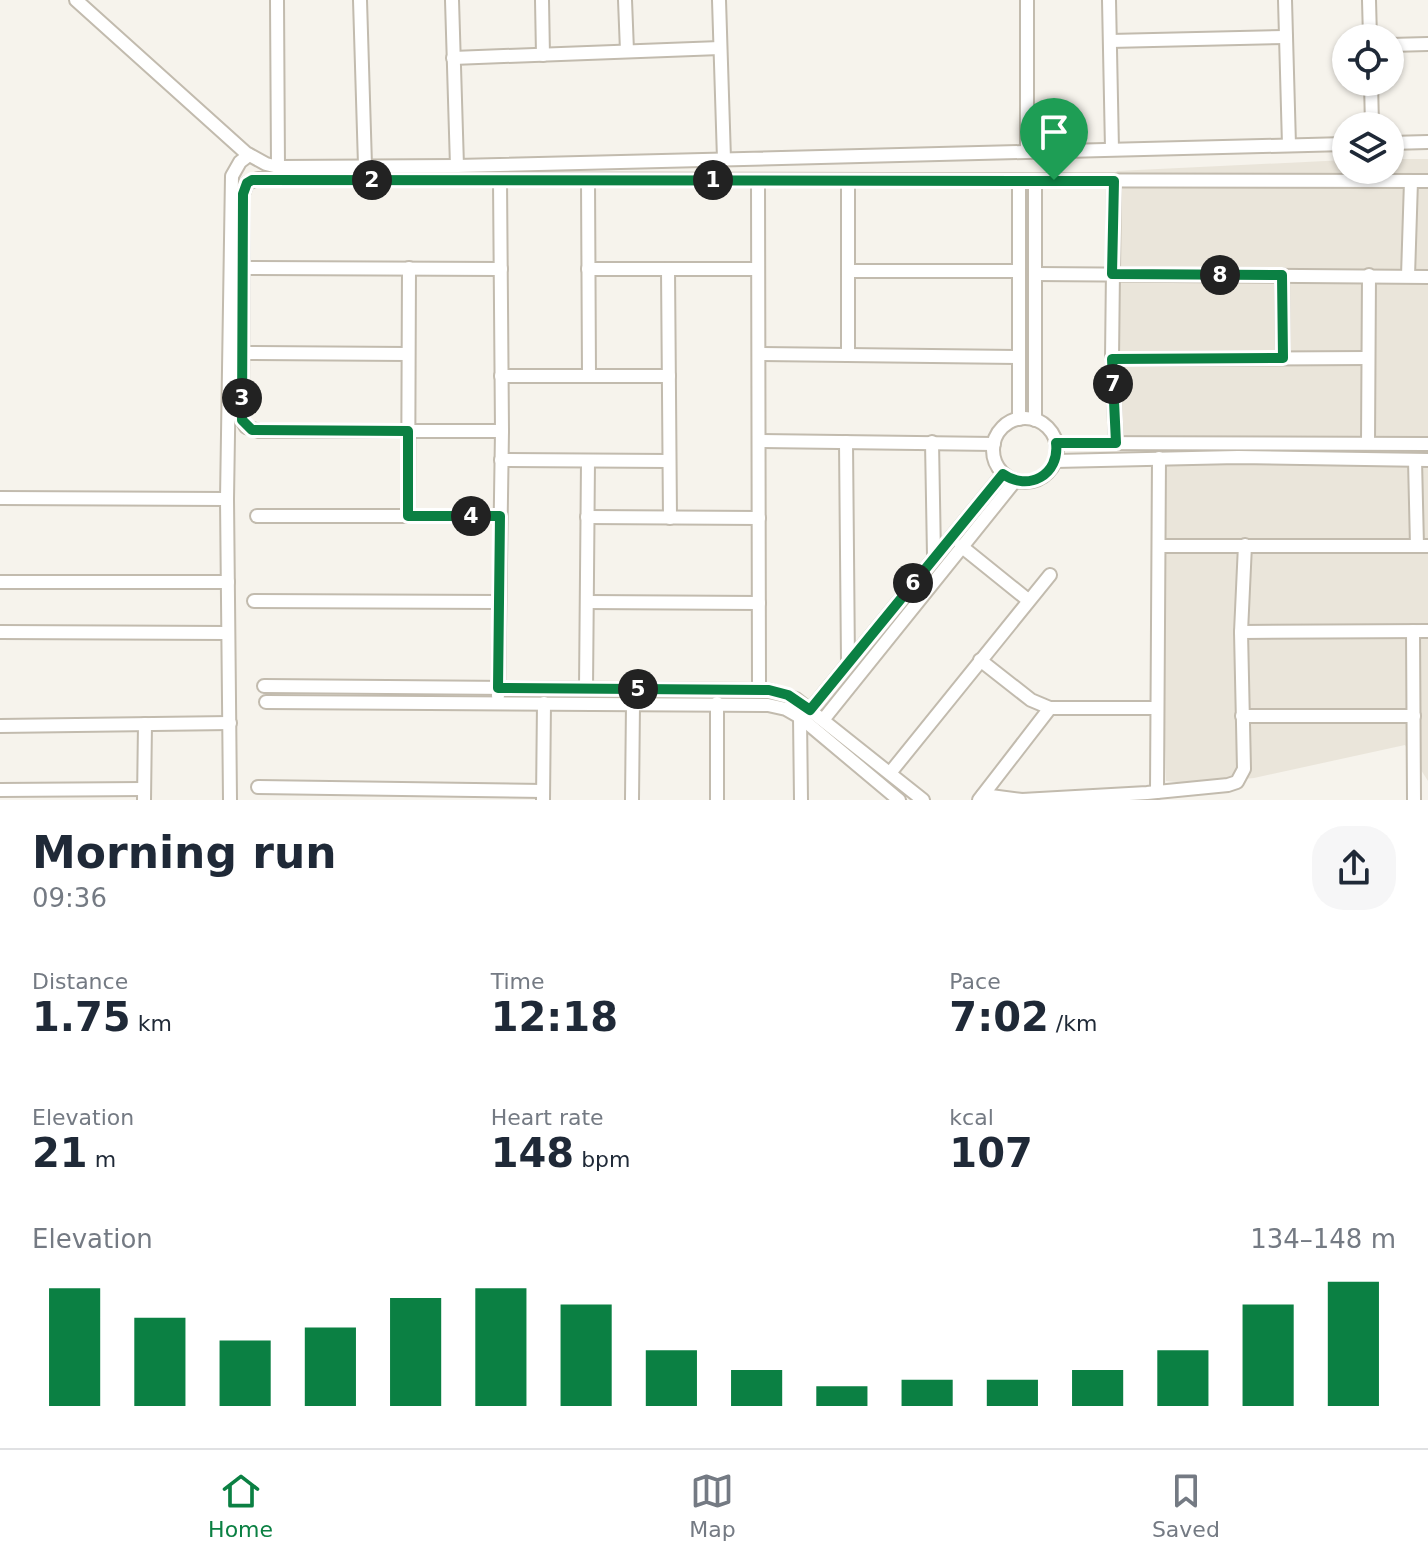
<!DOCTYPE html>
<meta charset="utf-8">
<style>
:root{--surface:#fff;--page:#f6f6f7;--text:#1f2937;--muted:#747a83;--line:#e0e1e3;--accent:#0b8043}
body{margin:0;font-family:"DejaVu Sans",sans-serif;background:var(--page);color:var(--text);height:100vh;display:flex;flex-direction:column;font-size:30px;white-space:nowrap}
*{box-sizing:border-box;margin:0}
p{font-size:26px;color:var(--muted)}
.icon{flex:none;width:44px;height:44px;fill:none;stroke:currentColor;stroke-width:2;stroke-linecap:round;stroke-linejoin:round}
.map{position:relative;height:800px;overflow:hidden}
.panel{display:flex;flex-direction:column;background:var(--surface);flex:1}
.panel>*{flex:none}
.tools{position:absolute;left:1332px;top:24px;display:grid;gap:16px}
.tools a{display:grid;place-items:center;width:72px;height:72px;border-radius:50%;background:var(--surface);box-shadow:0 2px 6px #0004;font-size:40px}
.pin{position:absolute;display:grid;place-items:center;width:68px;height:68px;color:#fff;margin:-82px -34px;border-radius:50% 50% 50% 0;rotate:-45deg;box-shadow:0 0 8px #0007}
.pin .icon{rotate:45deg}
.km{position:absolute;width:40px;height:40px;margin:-20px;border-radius:50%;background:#222;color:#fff;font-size:22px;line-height:40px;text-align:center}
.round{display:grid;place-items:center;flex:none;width:84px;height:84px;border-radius:32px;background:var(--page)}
.headline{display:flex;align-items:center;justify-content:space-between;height:136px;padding:0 32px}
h1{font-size:44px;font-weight:800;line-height:60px}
.metrics{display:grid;grid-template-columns:repeat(3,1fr);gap:12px;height:136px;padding:8px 32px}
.metrics div{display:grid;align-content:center}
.metrics b{font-size:40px;font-weight:800}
.metrics small{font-size:22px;font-weight:400}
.metrics p{font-size:22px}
.chart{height:224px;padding:16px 32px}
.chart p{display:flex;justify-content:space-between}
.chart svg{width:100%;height:144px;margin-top:8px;stroke:var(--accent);stroke-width:6}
.tabs{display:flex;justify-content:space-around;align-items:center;height:112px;border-top:2px solid var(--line);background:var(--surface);font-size:22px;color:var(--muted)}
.tabs a{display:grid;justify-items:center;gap:4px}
.tabs .current{color:var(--accent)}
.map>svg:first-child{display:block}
.residential{fill:#eae5da}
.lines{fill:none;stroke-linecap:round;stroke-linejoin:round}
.minor-casing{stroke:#c2bbae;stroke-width:16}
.minor{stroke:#fff;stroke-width:12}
.route-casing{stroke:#fff;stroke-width:16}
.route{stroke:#0b8043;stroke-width:10}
</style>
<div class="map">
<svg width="1428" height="800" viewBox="0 0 1428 800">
<rect width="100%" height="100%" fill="#f6f3ec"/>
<polygon class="residential" points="1390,159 1428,159 1428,781 1405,745 1254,778 1196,784 1166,781 1157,453 1117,449 1108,429 1106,188 1117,171 1346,160 1346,170 1390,170"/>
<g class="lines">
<defs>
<g id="minor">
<polyline points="76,0 246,153 266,164 278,167 457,166 1346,144"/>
<polyline points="277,0 278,167"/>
<polyline points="360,0 365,165"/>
<polyline points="452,0 457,166"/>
<polyline points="542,0 543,55"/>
<polyline points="625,0 627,51"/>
<polyline points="719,0 724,159"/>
<polyline points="1027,0 1027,150"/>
<polyline points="1109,0 1112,149"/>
<polyline points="1285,0 1289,145"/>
<polyline points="1369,0 1370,38"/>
<polyline points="1110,41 1286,37"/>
<polyline points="1390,45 1428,44"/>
<polyline points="453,58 720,48"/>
<polyline points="1371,82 1372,126"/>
<polyline points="1390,143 1428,142"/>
<polyline points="1054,150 1054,180"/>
<polyline points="588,180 589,375"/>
<polyline points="758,180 759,690"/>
<polyline points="848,180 848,355"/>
<polyline points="1019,181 1019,419"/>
<polyline points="1035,181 1035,420"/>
<polyline points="1114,181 1112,359 1116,443"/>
<polyline points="243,268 501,269"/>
<polyline points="588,269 758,269"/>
<polyline points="668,269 670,518"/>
<polyline points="848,271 1018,271"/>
<polyline points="1035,274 1428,277"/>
<polyline points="1282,275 1283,358"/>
<polyline points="1408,276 1411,181"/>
<polyline points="242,353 408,354"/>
<polyline points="759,354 1017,357"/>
<polyline points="1112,359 1368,358"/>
<polyline points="501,376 669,376"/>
<circle cx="1025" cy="450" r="32"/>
<polyline points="502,431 259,431 246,427 242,420 243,194 247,183 258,179 1428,181"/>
<polyline points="759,441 994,444"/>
<polyline points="846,442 848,663"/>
<polyline points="932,442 934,556"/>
<polyline points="1056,443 1428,444"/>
<polyline points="1368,443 1369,275"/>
<polyline points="501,460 669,461"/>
<polyline points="1415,460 1417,546"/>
<polyline points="1055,461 1238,457 1428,460"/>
<polyline points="0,498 227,499"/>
<polyline points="257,516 500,516"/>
<polyline points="408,516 409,268"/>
<polyline points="587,517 759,518"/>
<polyline points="961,546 1028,600"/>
<polyline points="1159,546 1428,546"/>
<polyline points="0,582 228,582"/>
<polyline points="254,601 499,602"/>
<polyline points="587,602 759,603"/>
<polyline points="1413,631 1414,800"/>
<polyline points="0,632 228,633"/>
<polyline points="1241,632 1428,631"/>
<polyline points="980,660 1031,700 1050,708 1157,708"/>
<polyline points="264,686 769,690 796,699 923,800"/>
<polyline points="586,689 588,461"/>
<polyline points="498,696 502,431 500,180"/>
<polyline points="266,702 768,705 786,709 800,717 899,800"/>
<polyline points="717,703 717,800"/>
<polyline points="810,710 1003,474"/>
<polyline points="1242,716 1414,716"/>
<polyline points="800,717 801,800"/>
<polyline points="823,720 1015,481"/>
<polyline points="0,726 230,723"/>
<polyline points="890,773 1050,575"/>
<polyline points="258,787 543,791"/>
<polyline points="0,790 144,789"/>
<polyline points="1157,792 1159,458"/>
<polyline points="983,795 1022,800 1147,793 1228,785 1237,782 1244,769 1241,632 1245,545"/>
<polyline points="144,800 145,724"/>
<polyline points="230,800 227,499 232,176 240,162 249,155"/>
<polyline points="543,800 544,703"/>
<polyline points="632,800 633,704"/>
<polyline points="979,800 1050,708"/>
</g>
</defs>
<use href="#minor" class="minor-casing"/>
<use href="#minor" class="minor"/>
</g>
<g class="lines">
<defs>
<path id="route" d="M 252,180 L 1114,181 L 1112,274 L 1282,275 L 1283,358 L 1112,359 L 1116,443 L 1056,443 C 1060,475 1028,492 1003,474 L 810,710 L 788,695 L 769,690 L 498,688 L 500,516 L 408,516 L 408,431 L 252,430 L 242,420 L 243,194 L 247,183 Z"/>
</defs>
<use href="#route" class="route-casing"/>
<use href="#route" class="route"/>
</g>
</svg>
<div class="tools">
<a><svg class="icon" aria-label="locate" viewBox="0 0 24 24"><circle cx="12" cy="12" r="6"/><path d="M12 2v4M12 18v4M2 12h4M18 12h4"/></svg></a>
<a><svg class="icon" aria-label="layers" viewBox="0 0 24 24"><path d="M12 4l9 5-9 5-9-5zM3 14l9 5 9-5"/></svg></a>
</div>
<div class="pin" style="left:1054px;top:180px;background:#1e9e55"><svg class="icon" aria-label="arrive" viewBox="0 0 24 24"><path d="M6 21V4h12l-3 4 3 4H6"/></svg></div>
<b class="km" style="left:713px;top:180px">1</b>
<b class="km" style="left:372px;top:180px">2</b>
<b class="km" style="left:242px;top:398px">3</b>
<b class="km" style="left:471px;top:516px">4</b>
<b class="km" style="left:638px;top:689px">5</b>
<b class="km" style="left:913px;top:583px">6</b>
<b class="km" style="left:1113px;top:384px">7</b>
<b class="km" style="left:1220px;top:275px">8</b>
</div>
<section class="panel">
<div class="headline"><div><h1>Morning run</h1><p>09:36</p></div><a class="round"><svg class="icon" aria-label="share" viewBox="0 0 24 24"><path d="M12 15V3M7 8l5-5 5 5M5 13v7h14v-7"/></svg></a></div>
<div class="metrics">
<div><p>Distance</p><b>1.75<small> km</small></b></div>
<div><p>Time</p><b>12:18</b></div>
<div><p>Pace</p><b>7:02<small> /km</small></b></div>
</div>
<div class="metrics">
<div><p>Elevation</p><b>21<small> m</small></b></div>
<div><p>Heart rate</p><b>148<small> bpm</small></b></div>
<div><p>kcal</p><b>107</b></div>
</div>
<div class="chart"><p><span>Elevation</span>134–148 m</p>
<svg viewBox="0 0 160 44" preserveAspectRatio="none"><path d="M5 44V8M15 44V17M25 44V24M35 44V20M45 44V11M55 44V8M65 44V13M75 44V27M85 44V33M95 44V38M105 44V36M115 44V36M125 44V33M135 44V27M145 44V13M155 44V6"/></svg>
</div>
</section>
<nav class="tabs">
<a class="current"><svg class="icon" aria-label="home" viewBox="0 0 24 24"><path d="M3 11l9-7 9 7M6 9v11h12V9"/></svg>Home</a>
<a><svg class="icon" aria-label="map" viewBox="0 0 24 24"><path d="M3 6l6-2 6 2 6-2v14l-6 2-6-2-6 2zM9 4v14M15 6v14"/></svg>Map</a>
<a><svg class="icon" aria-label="saved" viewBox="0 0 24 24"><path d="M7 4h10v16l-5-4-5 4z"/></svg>Saved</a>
</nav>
